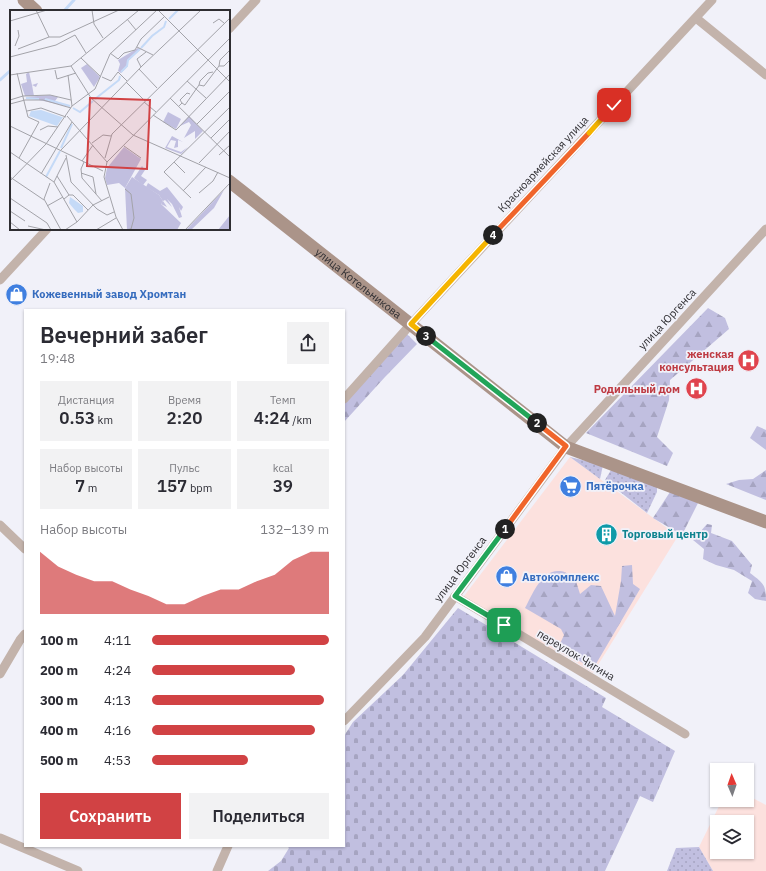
<!DOCTYPE html>
<html lang="ru">
<meta charset="utf-8">
<style>
:root{--surface:#fff;--page:#f2f2f3;--text:#2b2b33;--muted:#7c7c81;--accent:#d14244}
body{margin:0;font-family:"IBM Plex Sans",sans-serif;background:var(--page);color:var(--text);height:100vh;display:flex;flex-direction:column;font-size:15px;white-space:nowrap}
*{box-sizing:border-box;margin:0}
p{font-size:13px;color:var(--muted)}
.icon{flex:none;width:22px;height:22px;fill:none;stroke:currentColor;stroke-width:2;stroke-linecap:round;stroke-linejoin:round}
.map{position:relative;flex:1;overflow:hidden}
.sheet{position:absolute;left:24px;top:309px;width:321px;height:538px;display:flex;flex-direction:column;background:var(--surface);border-radius:0px;box-shadow:0 1px 3px #0004}
.sheet>*{flex:none}
.needle{width:26px;rotate:358deg}
.fabs{position:absolute;left:710px;top:763px;display:grid;gap:8px}
.fabs a{display:grid;place-items:center;width:44px;height:44px;border-radius:0px;background:var(--surface);box-shadow:0 1px 3px #0004;font-size:20px}
.pin{position:absolute;display:grid;place-items:center;width:34px;height:34px;color:#fff;margin:-17px;border-radius:8px;box-shadow:0 2px 6px #0006}
.km{position:absolute;width:20px;height:20px;margin:-10px;border-radius:50%;background:#222;color:#fff;font-size:11px;line-height:20px;text-align:center}
.round{display:grid;place-items:center;flex:none;width:42px;height:42px;border-radius:0px;background:var(--page)}
.summary{display:flex;align-items:center;justify-content:space-between;height:68px;padding:0 16px}
h1{font-size:22px;font-weight:600;line-height:30px}
.metrics{display:grid;grid-template-columns:repeat(3,1fr);gap:6px;height:68px;padding:4px 16px}
.metrics div{display:grid;align-content:center;border-radius:0px;background:var(--page);text-align:center}
.metrics b{font-size:17px;font-weight:600}
.metrics small{font-size:11px;font-weight:400}
.metrics p{font-size:11px}
.chart{height:112px;padding:8px 16px}
.chart p{display:flex;justify-content:space-between}
.chart svg{width:100%;height:72px;margin-top:4px;fill:var(--accent);opacity:.7}
.button{display:flex;gap:8px;margin-top:auto;padding:8px 16px}
.button a{flex:1;height:46px;border-radius:0px;background:var(--accent);color:#fff;font-size:16px;font-weight:600;line-height:46px;text-align:center}
.button a+a{background:var(--page);color:var(--text)}
ul{padding:0 16px;list-style:none;font-size:13px}
li{display:grid;grid-template-columns:64px 48px 1fr;align-items:center;height:30px}
li i{height:10px;border-radius:5px;background:var(--accent)}
.map>svg:first-child{display:block}
.commercial{fill:#fce1de;fill-rule:evenodd}
.grass{fill:url(#grass-dots)}
.forest{fill:url(#forest-firs)}
.cemetery{fill:url(#cemetery-stones)}
.lines{fill:none;stroke-linecap:round;stroke-linejoin:round}
.stream{stroke:#c5daf7;stroke-width:3}
.street{stroke:#c3b3ab;stroke-width:9}
.secondary{stroke:#ab9489;stroke-width:13}
.split-1-casing{stroke:#fff;stroke-width:8}
.split-2-casing{stroke:#fff;stroke-width:8}
.split-3-casing{stroke:#fff;stroke-width:8}
.split-4-casing{stroke:#fff;stroke-width:8}
.split-5-casing{stroke:#fff;stroke-width:8}
.split-6-casing{stroke:#fff;stroke-width:8}
.split-1{stroke:#22a559;stroke-width:5}
.split-2{stroke:#f0652b;stroke-width:5}
.split-3{stroke:#22a559;stroke-width:5}
.split-4{stroke:#f5b400;stroke-width:5}
.split-5{stroke:#f0652b;stroke-width:5}
.split-6{stroke:#f5b400;stroke-width:5}
.labels{text-anchor:middle;dominant-baseline:central;stroke-width:3.5;stroke-linejoin:round;paint-order:stroke}
.street-label{font-size:11px;fill:#2e2d31;stroke:#f1f1f9}
.shop-label{font-size:11px;font-weight:bold;fill:#366cbe;stroke:#f1f1f9;text-anchor:start}
.health-label{font-size:11px;font-weight:bold;fill:#be3a42;stroke:#f1f1f9;text-anchor:end}
.culture-label{font-size:11px;font-weight:bold;fill:#0d838f;stroke:#f1f1f9;text-anchor:start}
.inset-river{fill:none;stroke:#c5daf7;stroke-width:2}
.inset-road{fill:none;stroke:#a3a3a9;stroke-width:1}
.view{fill:#d14244;fill-opacity:0.15;stroke:#d14244;stroke-width:2}
.inset-edge{fill:none;stroke:#2e2d31;stroke-width:2}
</style>
<div class="map">
<svg width="766" height="871" viewBox="0 0 766 871">
<defs>
<pattern id="grass-dots" width="8" height="8" patternUnits="userSpaceOnUse"><rect width="8" height="8" fill="#c1bfe0"/><path d="M2 2h.1M6 6h.1" fill="none" stroke="#a6a4c1" stroke-width="1.8" stroke-linecap="round"/></pattern>
<pattern id="forest-firs" width="22" height="20" patternUnits="userSpaceOnUse"><rect width="22" height="20" fill="#c1bfe0"/><path d="M5 1l3.5 6h-7zM16 11l3.5 6h-7z" fill="#a6a4c1"/></pattern>
<pattern id="cemetery-stones" width="16" height="16" patternUnits="userSpaceOnUse"><rect width="16" height="16" fill="#c1bfe0"/><path d="M2 7V4a2 2 0 0 1 4 0v3zM10 15v-3a2 2 0 0 1 4 0v3z" fill="#a6a4c1"/></pattern>
</defs>
<rect width="100%" height="100%" fill="#f1f1f9"/>
<g class="commercial">
<polygon points="570,457 678,536 593,673 564,655 461,600"/>
<path d="M 747,795 L 766,805 L 766,871 L 713,871 L 699,847 L 722,800 L 747,800 ZM 717,822 L 747,822 L 747,852 L 717,852 Z"/>
</g>
<g class="grass">
<polygon points="570,457 603,465 600,479"/>
<polygon points="611,470 657,486 657,492 647,513 605,480"/>
<polygon points="699,847 713,871 667,871 676,848"/>
</g>
<g class="forest">
<polygon points="708,308 725,318 729,329 670,380 669,400 657,437 673,453 667,466 586,433"/>
<polygon points="406,333 417,344 385,377 344,422 344,401"/>
<polygon points="757,426 766,430 766,450 750,438"/>
<polygon points="766,470 766,500 726,484 739,480 753,479"/>
<polygon points="670,492 699,501 682,535 653,518"/>
<path d="M 707,524 L 712,525 L 711,533 L 719,536 L 732,541 L 752,565 L 750,573 C 763,583 766,584 766,601 L 755,599 L 748,593 L 752,581 L 734,570 L 716,565 L 703,559 L 704,549 L 693,540 Z"/>
<path d="M 632,565 L 633,584 L 640,589 L 593,669 L 558,648 L 564,635 L 561,629 L 525,608 C 532,595 542,569 560,571 C 565,571 571,576 575,578 L 580,594 L 591,585 L 601,586 L 615,616 L 621,581 L 622,566 Z"/>
</g>
<polygon class="cemetery" points="458,608 606,698 602,707 675,751 653,802 640,796 605,871 268,871 281,861 289,848 287,846 344,846 344,736 353,722 403,675"/>
<g class="lines">
<g class="stream">
<polyline points="64,11 74,0"/>
<polyline points="0,80 11,70"/>
</g>
<g class="street">
<polyline points="696,18 766,75"/>
<polyline points="229,29 256,0"/>
<polyline points="0,280 47,229"/>
<polyline points="344,399 411,324 712,0"/>
<polyline points="0,525 25,549"/>
<polyline points="455,596 685,734"/>
<polyline points="0,674 20,640 25,634"/>
<polyline points="344,721 425,637 566,447 766,229"/>
<polyline points="0,838 78,871"/>
<polyline points="217,871 228,846"/>
</g>
<g class="secondary">
<polyline points="24,0 36,11"/>
<path id="s1" d="M 229,181 L 566,447 L 766,522"/>
</g>
</g>
<g class="lines">
<defs>
<polyline id="split-1" points="504,625 455,596 505,529"/>
<polyline id="split-2" points="505,529 566,446 537,423"/>
<polyline id="split-3" points="426,336 537,423"/>
<polyline id="split-4" points="426,336 411,324 493,235"/>
<polyline id="split-5" points="493,235 589,133"/>
<polyline id="split-6" points="589,133 614,105"/>
</defs>
<use href="#split-1" class="split-1-casing"/>
<use href="#split-2" class="split-2-casing"/>
<use href="#split-3" class="split-3-casing"/>
<use href="#split-4" class="split-4-casing"/>
<use href="#split-5" class="split-5-casing"/>
<use href="#split-6" class="split-6-casing"/>
<use href="#split-1" class="split-1"/>
<use href="#split-2" class="split-2"/>
<use href="#split-3" class="split-3"/>
<use href="#split-4" class="split-4"/>
<use href="#split-5" class="split-5"/>
<use href="#split-6" class="split-6"/>
</g>
<defs>
<symbol id="shop-disc" viewBox="-11 -11 22 22"><circle r="9.5" fill="#3f7fe0" stroke="#f1f1f9"/><path d="M-5-2.5h2.3a2.7 3.5 0 0 1 5.4 0H5L5.5 6h-11ZM-1.5-2.5h3a1.5 2.3 0 0 0-3 0Z" fill="#fff"/></symbol>
<symbol id="hospital-disc" viewBox="-11 -11 22 22"><circle r="9.5" fill="#e0444e" stroke="#f1f1f9"/><path d="M-5-5h3v3.5h4V-5h3V5h-3V1.5h-4V5h-3Z" fill="#fff"/></symbol>
<symbol id="supermarket-disc" viewBox="-11 -11 22 22"><circle r="9.5" fill="#3f7fe0" stroke="#f1f1f9"/><path d="M-6-5.5h2.5l.6 2H6L4.5 2H-2.5L-4.4-4H-6ZM-1.5 3.2a1.3 1.3 0 1 0 .1 0ZM3 3.2a1.3 1.3 0 1 0 .1 0Z" fill="#fff"/></symbol>
<symbol id="building-disc" viewBox="-11 -11 22 22"><circle r="9.5" fill="#0f9aa8" stroke="#f1f1f9"/><path d="M-4-6H4V6H1V3H-1V6H-4ZM-2.5-4.3h1.7v1.8h-1.7ZM.8-4.3h1.7v1.8H.8ZM-2.5-1h1.7V.8h-1.7ZM.8-1h1.7V.8H.8Z" fill="#fff"/></symbol>
</defs>
<g fill-rule="evenodd">
<use href="#shop-disc" x="4" y="282" width="25" height="25"/>
<use href="#hospital-disc" x="736" y="348" width="25" height="25"/>
<use href="#hospital-disc" x="684" y="376" width="25" height="25"/>
<use href="#supermarket-disc" x="558" y="474" width="25" height="25"/>
<use href="#building-disc" x="594" y="522" width="25" height="25"/>
<use href="#shop-disc" x="494" y="564" width="25" height="25"/>
</g>
<g class="labels">
<g class="street-label">
<text transform="translate(543 164) rotate(-47)">Красноармейская улица</text>
<text stroke="none"><textPath href="#s1" startOffset="165">улица Котельникова</textPath></text>
<text transform="translate(667 319) rotate(-47)">улица Юргенса</text>
<text transform="translate(460 569) rotate(-53)">улица Юргенса</text>
<text transform="translate(576 655) rotate(31)">переулок Чигина</text>
</g>
<g class="shop-label">
<text x="32" y="294">Кожевенный завод Хромтан</text>
<text x="586" y="486">Пятёрочка</text>
<text x="522" y="577">Автокомплекс</text>
</g>
<g class="health-label">
<text x="734" y="354">женская<tspan x="734" dy="13">консультация</tspan></text>
<text x="680" y="389">Родильный дом</text>
</g>
<g class="culture-label">
<text x="622" y="534">Торговый центр</text>
</g>
</g>
<g transform="translate(10 10)">
<rect width="220" height="220" fill="#f1f1f9"/>
<path d="M 128,38 L 131,39 L 118,51 L 118,56 L 111,63 L 108,61 L 110,54 L 108,50 ZM 19,62 L 22,75 L 28,73 L 26,77 L 22,75 L 24,86 L 15,86 L 11,74 L 17,72 L 16,64 ZM 40,85 L 48,87 L 45,91 L 61,97 L 15,87 ZM 132,156 L 135,160 L 131,166 L 137,170 L 133,175 L 124,168 Z" fill="#c1bfe0"/>
<path d="M 179,106 L 193,121 L 185,129 L 185,121 L 174,128 L 181,115 L 179,112 L 170,116 ZM 162,126 L 173,132 L 168,130 L 168,137 L 164,138 L 166,131 L 161,130 L 157,137 L 171,142 L 178,137 L 171,144 L 155,138 ZM 138,173 L 150,181 L 157,177 L 173,197 L 171,201 L 169,197 L 172,207 L 169,208 L 162,194 L 157,189 L 162,197 L 155,190 L 153,191 L 157,197 L 151,194 L 153,191 L 149,185 L 136,177 ZM 214,180 L 204,198 L 181,220 L 176,220 Z" fill="#c1bfe0"/>
<path d="M 114,137 L 131,149 L 115,178 L 109,173 L 97,175 L 95,168 L 97,158 Z" fill="#c1bfe0"/>
<path d="M 158,102 L 171,109 L 166,119 L 153,112 ZM 122,167 L 149,185 L 153,191 L 151,194 L 171,213 L 167,220 L 117,220 L 115,178 ZM 220,205 L 220,219 L 208,220 Z" fill="#c1bfe0"/>
<path d="M 77,54 L 90,67 L 84,77 L 71,58 Z" fill="#c1bfe0"/>
<path d="M 31,100 L 52,107 L 53,107 L 47,116 L 19,106 L 21,101 ZM 60,187 L 73,196 L 73,202 L 68,203 L 64,199 L 59,193 Z" fill="#c5daf7"/>
<path class="inset-river" d="M 159,9 L 168,0M 131,38 L 142,26 L 154,17 L 156,11M 111,62 L 117,56 L 118,50 L 130,39M 16,88 L 29,89M 35,89 L 60,96M 85,89 L 109,70 L 110,66M 63,98 L 70,102 L 83,91M 51,138 L 62,114M 36,167 L 50,141"/>
<path class="inset-road" d="M 26,0 L 39,27M 82,0 L 84,14 L 93,28M 148,0 L 220,72M 117,9 L 126,20M 0,11 L 37,0M 203,13 L 209,9 L 214,13M 65,25 L 76,43M 5,36 L 9,26 L 8,20M 127,37 L 143,45M 8,39 L 39,27 L 50,27 L 109,0M 100,43 L 108,49 L 114,43 L 125,40 L 131,29 L 154,7M 0,47 L 46,35 L 65,25M 71,48 L 91,67M 61,56 L 81,88 L 123,125 L 220,168M 209,56 L 210,50 L 220,40M 131,57 L 127,49 L 136,42M 129,59 L 147,78M 45,60 L 47,69 L 66,63M 7,63 L 18,107 L 29,112 L 9,148M 0,65 L 61,56 L 129,0M 58,65 L 62,96M 92,67 L 101,71 L 108,62 L 117,71M 177,71 L 196,88M 116,72 L 135,91M 189,75 L 190,71 L 198,63 L 203,62M 160,88 L 220,147M 0,90 L 13,86 L 40,85 L 61,90M 134,92 L 146,102M 172,93 L 170,90 L 177,83 L 180,84M 0,94 L 15,90 L 33,90 L 61,98M 169,96 L 172,93 L 175,95 L 189,75 L 194,76 L 209,56 L 214,56 L 220,50M 17,101 L 31,98 L 56,107M 143,105 L 166,120 L 220,64M 57,106 L 97,152M 187,114 L 220,81M 0,116 L 93,161M 30,120 L 38,116 L 48,117M 201,128 L 220,109M 82,133 L 93,125 L 101,126M 114,136 L 131,148M 51,140 L 132,56 L 191,0M 0,142 L 44,172 L 67,212M 56,145 L 61,172 L 87,199 L 97,205 L 104,202M 209,145 L 220,135M 95,148 L 102,124 L 220,8M 72,151 L 83,135M 74,152 L 71,159 L 72,168 L 92,191M 164,152 L 175,163M 189,153 L 220,121M 71,163 L 83,167 L 86,184M 31,164 L 62,112M 47,166 L 59,185 L 54,189M 0,167 L 34,190M 0,171 L 36,134 L 62,96 L 85,79 L 100,44 L 147,0M 44,172 L 56,148M 40,173 L 34,189 L 51,220M 173,181 L 196,157M 189,183 L 203,171 L 208,162M 59,185 L 63,185 L 78,200M 0,188 L 37,213 L 41,220M 181,188 L 154,162 L 220,97M 37,196 L 53,187M 0,201 L 15,211M 0,212 L 10,220M 18,216 L 36,220M 55,220 L 67,212 L 83,195 L 99,187M 86,220 L 106,208M 113,220 L 106,207 L 94,167 L 97,152 L 220,28M 115,220 L 121,219 L 124,208 L 121,184 L 115,179M 175,220 L 220,173"/>
<path class="view" d="M 80,88 L 140,90 L 137,159 L 77,156 Z"/>
<rect width="220" height="220" class="inset-edge"/>
</g>
</svg>
<div class="fabs">
<a><svg class="needle" viewBox="-14 -14 28 28"><path d="M0-13l5 13h-10z" fill="#e53935"/><path d="M0 13l5-13h-10z" fill="#7c7c81"/></svg></a>
<a><svg class="icon" aria-label="layers" viewBox="0 0 24 24"><path d="M12 4l9 5-9 5-9-5zM3 14l9 5 9-5"/></svg></a>
</div>
<div class="pin" style="left:504px;top:625px;background:#1e9e55"><svg class="icon" aria-label="arrive" viewBox="0 0 24 24"><path d="M6 21V4h12l-3 4 3 4H6"/></svg></div>
<div class="pin" style="left:614px;top:105px;background:#d93025"><svg class="icon" aria-label="check" viewBox="0 0 24 24"><path d="M5 12l5 5 9-10"/></svg></div>
<b class="km" style="left:505px;top:529px">1</b>
<b class="km" style="left:537px;top:423px">2</b>
<b class="km" style="left:426px;top:336px">3</b>
<b class="km" style="left:493px;top:235px">4</b>
<section class="sheet">
<div class="summary"><div><h1>Вечерний забег</h1><p>19:48</p></div><a class="round"><svg class="icon" aria-label="share" viewBox="0 0 24 24"><path d="M12 15V3M7 8l5-5 5 5M5 13v7h14v-7"/></svg></a></div>
<div class="metrics">
<div><p>Дистанция</p><b>0.53<small> km</small></b></div>
<div><p>Время</p><b>2:20</b></div>
<div><p>Темп</p><b>4:24<small> /km</small></b></div>
</div>
<div class="metrics">
<div><p>Набор высоты</p><b>7<small> m</small></b></div>
<div><p>Пульс</p><b>157<small> bpm</small></b></div>
<div><p>kcal</p><b>39</b></div>
</div>
<div class="chart"><p><span>Набор высоты</span>132–139 m</p>
<svg viewBox="0 0 160 44" preserveAspectRatio="none"><path d="M0 44V6L10 15L20 20L30 24L40 24L50 29L60 33L70 38L80 38L90 33L100 29L110 29L120 24L130 20L140 11L150 6L160 6V44z"/></svg>
</div>
<ul>
<li><b>100 m</b>4:11<i style="width:100%"></i></li>
<li><b>200 m</b>4:24<i style="width:81%"></i></li>
<li><b>300 m</b>4:13<i style="width:97%"></i></li>
<li><b>400 m</b>4:16<i style="width:92%"></i></li>
<li><b>500 m</b>4:53<i style="width:54%"></i></li>
</ul>
<div class="button"><a>Сохранить</a><a>Поделиться</a></div>
</section>
</div>
